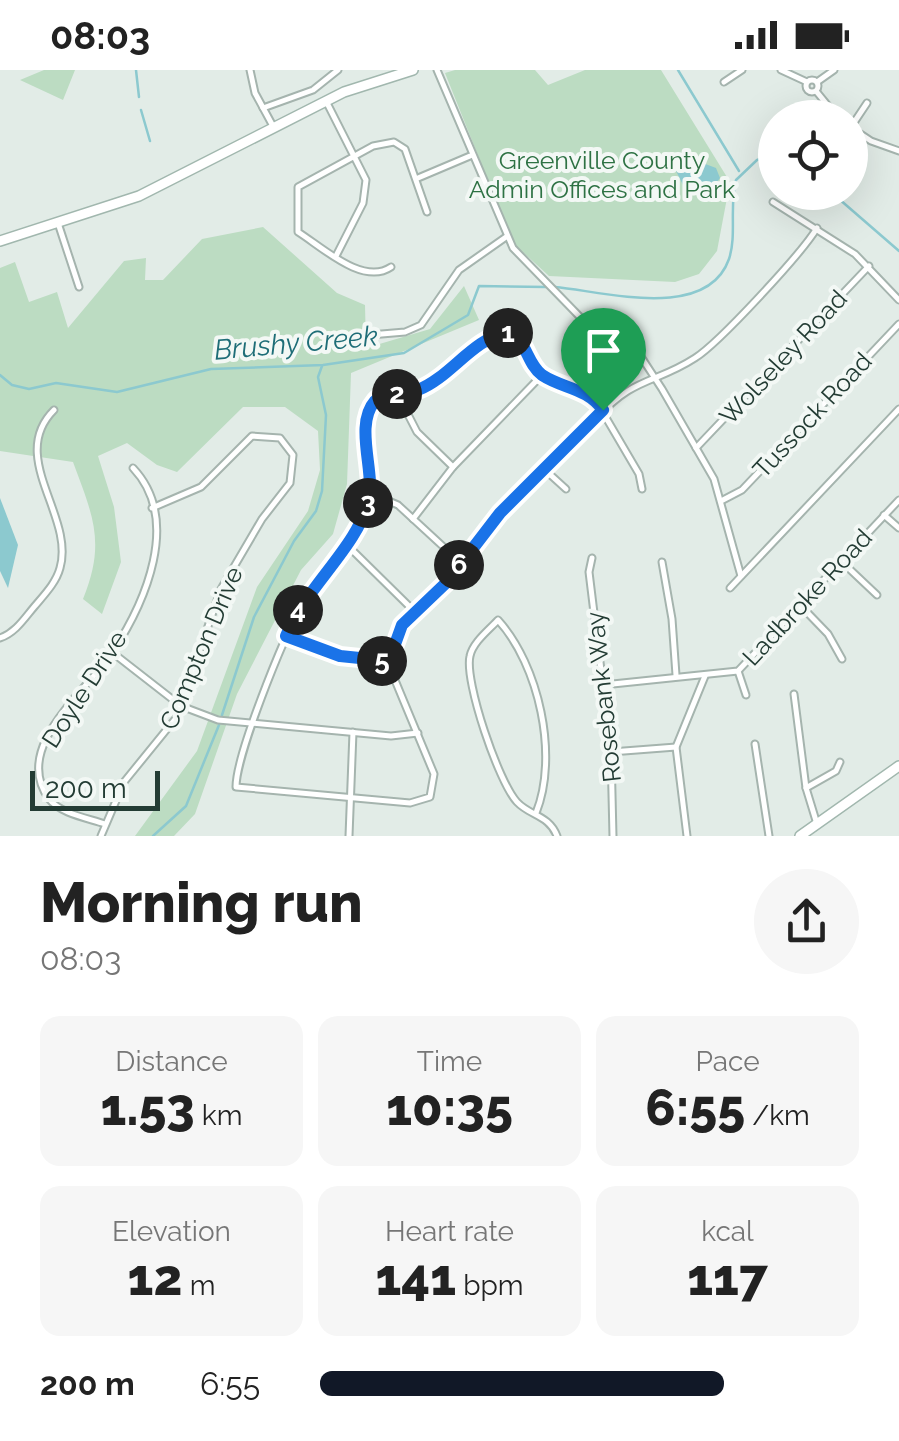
<!DOCTYPE html>
<style>
:root{--surface:#fff;--page:#f6f6f6;--text:#222;--muted:#767676;--accent:#111827}
body{margin:0;font-family:Raleway,sans-serif;background:var(--page);color:var(--text);height:100vh;display:flex;flex-direction:column;font-size:38px;white-space:nowrap}
*{box-sizing:border-box;margin:0}
p{font-size:32px;color:var(--muted)}
.icon{flex:none;width:55px;height:55px;fill:none;stroke:currentColor;stroke-width:2;stroke-linecap:round;stroke-linejoin:round}
.map{position:relative;height:766px;overflow:hidden}
.sheet{display:flex;flex-direction:column;background:var(--surface);flex:1}
.sheet>*{flex:none}
.fabs{position:absolute;left:758px;top:30px;display:grid;gap:20px}
.fabs a{display:grid;place-items:center;width:110px;height:110px;border-radius:50%;background:var(--surface);box-shadow:0 10px 40px #0002;font-size:50px}
.scale{position:absolute;left:30px;bottom:25px;width:130px;box-sizing:border-box;padding-left:10px;border:5px solid #233c34;border-top:0;font-size:28px;line-height:35px;white-space:nowrap;color:#233c34;-webkit-text-stroke:8px #f3f8f5;paint-order:stroke}
.pin{position:absolute;display:grid;place-items:center;width:85px;height:85px;color:#fff;margin:-102px -42px;border-radius:50% 50% 50% 0;rotate:-45deg;box-shadow:0 0 10px #0007}
.pin .icon{rotate:45deg}
.km{position:absolute;width:50px;height:50px;margin:-25px;border-radius:50%;background:#222;color:#fff;font-size:28px;line-height:50px;text-align:center}
.round{display:grid;place-items:center;flex:none;width:105px;height:105px;border-radius:52px;background:var(--page)}
.head{display:flex;align-items:center;justify-content:space-between;height:170px;padding:0 40px}
h1{font-size:55px;font-weight:800;line-height:75px}
.stats{display:grid;grid-template-columns:repeat(3,1fr);gap:15px;height:170px;padding:10px 40px}
.stats div{display:grid;align-content:center;border-radius:20px;background:var(--page);text-align:center}
.stats b{font-size:50px;font-weight:800}
.stats small{font-size:28px;font-weight:400}
.stats p{font-size:28px}
ul{padding:0 40px;list-style:none;font-size:32px}
li{display:grid;grid-template-columns:160px 120px 1fr;align-items:center;height:75px}
li i{height:25px;border-radius:12px;background:var(--accent)}
.status{display:flex;justify-content:space-between;align-items:center;height:70px;padding:0 50px;background:var(--surface);direction:ltr}
.status svg{height:28px;fill:currentColor}
.map>svg:first-child{display:block}
.green{fill:#bcdcc2}
.water{fill:#8cc9cf}
.lines{fill:none;stroke-linecap:round;stroke-linejoin:round}
.stream{stroke:#8cc9cf;stroke-width:2.5}
.street-casing{stroke:#a5b4ae;stroke-width:9}
.secondary-casing{stroke:#a1b7ae;stroke-width:12}
.street{stroke:#fff;stroke-width:5}
.secondary{stroke:#fff;stroke-width:9}
.route-casing{stroke:#fff;stroke-width:20}
.route{stroke:#1a73e8;stroke-width:12}
.labels{text-anchor:middle;dominant-baseline:central;stroke-width:8;stroke-linejoin:round;paint-order:stroke}
.park-label{font-size:25px;fill:#2e7244;stroke:#f3f8f5}
.street-label{font-size:25px;fill:#233c34;stroke:#f3f8f5}
.water-label{font-size:28px;font-style:italic;fill:#1e6d77;stroke:#f3f8f5}
</style>
<div class="status"><b>08:03</b><svg viewBox="0 0 49 12"><path d="M0 12V9h3v3zM5 12V6h3v6zM10 12V3h3v9zM15 12V0h3v12zM26 1h20v11H26zM47 4h2v5h-2z"/></svg></div>
<div class="map">
<svg width="899" height="766" viewBox="0 0 899 766">
<rect width="100%" height="100%" fill="#e2ece7"/>
<g class="green">
<polygon points="44,0 75,0 63,30 20,10"/>
<polygon points="455,0 535,0 548,15 585,0 661,0 730,112 717,181 699,204 675,212 549,206 513,173 445,3"/>
<path d="M 263,157 L 337,223 L 365,235 L 366,278 L 430,259 L 464,216 L 479,250 L 351,303 L 347,414 L 333,464 L 301,500 L 237,624 L 195,744 L 174,766 L 135,766 L 197,681 L 257,517 L 308,441 L 320,400 L 318,361 L 285,337 L 243,337 L 177,402 L 157,395 L 127,373 L 98,386 L 114,437 L 121,492 L 102,544 L 83,529 C 106,473 93,446 73,392 L 0,381 L 0,198 L 15,192 L 29,232 L 57,222 L 68,258 L 124,191 L 146,188 L 145,210 L 163,210 L 202,169 Z"/>
</g>
<g class="water">
<polygon points="692,89 716,98 720,108 705,127 683,115 675,99"/>
<polygon points="0,428 18,475 8,518 0,501"/>
</g>
<g class="lines">
<g class="stream">
<polyline points="136,0 139,27"/>
<polyline points="678,0 739,101"/>
<polyline points="141,40 150,71"/>
<polyline points="831,122 899,181"/>
<path d="M 555,217 C 602,221 707,252 729,189 C 737,165 729,136 736,110 L 757,90 L 775,84"/>
<polyline points="0,305 12,315 29,319 56,313 117,322 211,299 323,295 404,283 468,245 479,216 547,217"/>
<polyline points="222,645 254,547 294,471 316,441 322,421 326,345 318,307 322,296"/>
<polyline points="153,766 186,736 219,655"/>
</g>
<defs>
<g id="street">
<polyline points="250,0 255,23 274,58"/>
<polyline points="437,0 513,178 581,248 636,279 662,319 714,409 741,506"/>
<polyline points="781,0 807,12"/>
<circle cx="812" cy="16" r="6"/>
<polyline points="724,12 742,0"/>
<polyline points="817,12 834,0"/>
<polyline points="816,21 838,48"/>
<polyline points="326,31 366,110 363,133 336,186"/>
<polyline points="263,38 313,20 338,0"/>
<polyline points="850,57 871,71 899,81"/>
<polyline points="851,57 867,33"/>
<polyline points="418,108 470,86"/>
<polyline points="773,132 855,184 899,230"/>
<polyline points="58,153 79,217"/>
<path d="M 391,197 C 363,216 322,177 298,162 L 298,117 L 373,76 L 394,72 L 405,79 L 427,142"/>
<polyline points="370,265 405,262 421,255 459,200 506,167"/>
<polyline points="398,325 417,362 453,397"/>
<polyline points="696,378 869,196"/>
<polyline points="544,399 566,419"/>
<path d="M 642,419 L 639,404 L 595,329 L 542,305 L 511,263 L 485,272 L 422,319 L 378,327 C 349,359 379,416 360,455 C 349,479 328,494 312,516 C 291,546 236,684 236,717 L 410,733 L 430,727 L 434,704 L 392,603 L 389,591 L 395,564 L 447,512 L 500,443 L 596,349 C 634,306 655,314 695,288 C 719,273 802,183 817,158"/>
<polyline points="370,423 398,435 461,493"/>
<polyline points="721,431 742,420 899,254"/>
<polyline points="884,445 899,458"/>
<polyline points="413,449 453,397 542,305"/>
<polyline points="348,476 415,542"/>
<polyline points="592,488 589,502 611,682 613,766"/>
<polyline points="841,491 877,525"/>
<polyline points="662,492 672,549 676,605"/>
<polyline points="730,518 899,339"/>
<polyline points="800,535 828,564 842,589"/>
<polyline points="286,566 340,586 389,591"/>
<path d="M 0,568 C 15,563 24,549 34,537 C 44,525 56,513 60,498 C 75,446 7,387 54,340"/>
<polyline points="113,583 181,636 218,650 391,666 418,663"/>
<polyline points="738,601 746,625"/>
<polyline points="603,615 738,601 899,430"/>
<polyline points="794,624 806,718 817,754"/>
<polyline points="755,674 769,766"/>
<polyline points="611,682 676,677"/>
<polyline points="806,718 836,701 840,692"/>
<path d="M 536,743 C 559,686 539,595 498,550 C 489,560 473,572 470,586 C 464,611 499,713 517,732 C 530,746 549,745 557,766"/>
<path d="M 105,754 C 88,748 61,744 49,729 C 11,677 87,621 112,583 C 145,533 182,450 133,398"/>
<polyline points="101,766 124,712 176,648 221,519 262,449 290,413 293,385 280,368 252,366 201,417 152,438"/>
<polyline points="349,766 353,662"/>
<polyline points="687,766 676,677 705,606"/>
</g>
<g id="secondary">
<polyline points="0,171 139,126 344,22 413,0"/>
<polyline points="800,766 899,696"/>
</g>
</defs>
<use href="#street" class="street-casing"/>
<use href="#secondary" class="secondary-casing"/>
<use href="#street" class="street"/>
<use href="#secondary" class="secondary"/>
</g>
<g class="lines">
<defs>
<path id="route" d="M 508,262 C 527,269 526,293 542,305 C 563,319 586,317 603,340 L 500,443 L 447,512 L 402,555 L 389,591 L 340,586 L 286,566 C 307,515 358,477 369,429 C 375,401 354,355 375,331 C 385,319 404,326 418,320 C 451,307 472,269 508,262 Z"/>
</defs>
<use href="#route" class="route-casing"/>
<use href="#route" class="route"/>
</g>
<g class="labels">
<g class="park-label">
<text x="602" y="90">Greenville County<tspan x="602" dy="29">Admin Offices and Park</tspan></text>
</g>
<g class="street-label">
<text transform="translate(783 287) rotate(-47)">Wolseley Road</text>
<text transform="translate(812 345) rotate(-47)">Tussock Road</text>
<text transform="translate(807 527) rotate(-47)">Ladbroke Road</text>
<text transform="translate(201 578) rotate(-67)">Compton Drive</text>
<text transform="translate(84 619) rotate(-57)">Doyle Drive</text>
<text transform="translate(603 627) rotate(-96)">Rosebank Way</text>
</g>
<g class="water-label">
<text transform="translate(296 273) rotate(-5)">Brushy Creek</text>
</g>
</g>
</svg>
<div class="fabs">
<a><svg class="icon" aria-label="locate" viewBox="0 0 24 24"><circle cx="12" cy="12" r="6"/><path d="M12 2v4M12 18v4M2 12h4M18 12h4"/></svg></a>
</div>
<div class="scale">200 m</div>
<div class="pin" style="left:603px;top:340px;background:#1e9e55"><svg class="icon" aria-label="arrive" viewBox="0 0 24 24"><path d="M6 21V4h12l-3 4 3 4H6"/></svg></div>
<b class="km" style="left:508px;top:263px">1</b>
<b class="km" style="left:397px;top:324px">2</b>
<b class="km" style="left:368px;top:433px">3</b>
<b class="km" style="left:298px;top:540px">4</b>
<b class="km" style="left:382px;top:591px">5</b>
<b class="km" style="left:459px;top:495px">6</b>
</div>
<section class="sheet">
<div class="head"><div><h1>Morning run</h1><p>08:03</p></div><a class="round"><svg class="icon" aria-label="share" viewBox="0 0 24 24"><path d="M12 15V3M7 8l5-5 5 5M5 13v7h14v-7"/></svg></a></div>
<div class="stats">
<div><p>Distance</p><b>1.53<small> km</small></b></div>
<div><p>Time</p><b>10:35</b></div>
<div><p>Pace</p><b>6:55<small> /km</small></b></div>
</div>
<div class="stats">
<div><p>Elevation</p><b>12<small> m</small></b></div>
<div><p>Heart rate</p><b>141<small> bpm</small></b></div>
<div><p>kcal</p><b>117</b></div>
</div>
<ul>
<li><b>200 m</b>6:55<i style="width:75%"></i></li>
</ul>
</section>
